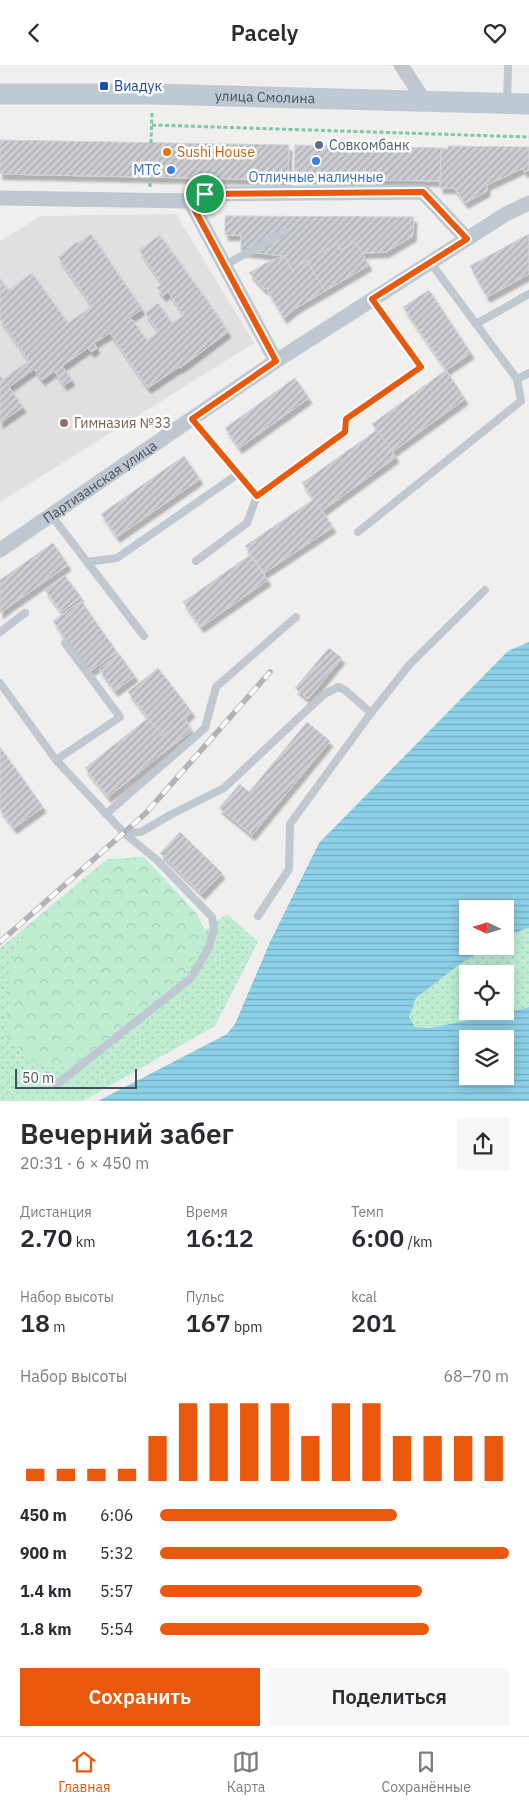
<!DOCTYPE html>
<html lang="ru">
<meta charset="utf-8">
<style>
:root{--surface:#fff;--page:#f7f7f7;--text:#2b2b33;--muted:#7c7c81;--line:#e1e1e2;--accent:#ea580c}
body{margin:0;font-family:"IBM Plex Sans",sans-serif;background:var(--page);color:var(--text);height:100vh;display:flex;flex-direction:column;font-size:19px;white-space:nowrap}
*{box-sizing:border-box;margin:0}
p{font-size:16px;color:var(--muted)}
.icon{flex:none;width:28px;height:28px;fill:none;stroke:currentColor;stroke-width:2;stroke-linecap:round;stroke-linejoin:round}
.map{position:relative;height:1036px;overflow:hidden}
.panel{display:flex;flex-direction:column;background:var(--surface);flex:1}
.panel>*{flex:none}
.needle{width:32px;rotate:274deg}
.controls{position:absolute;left:459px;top:835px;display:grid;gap:10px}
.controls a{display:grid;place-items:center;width:55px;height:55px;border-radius:0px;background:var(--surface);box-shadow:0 2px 12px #0003;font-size:25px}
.scale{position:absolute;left:15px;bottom:12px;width:122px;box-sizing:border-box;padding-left:5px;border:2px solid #47515b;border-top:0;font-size:14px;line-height:18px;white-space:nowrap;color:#47515b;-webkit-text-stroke:4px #fff;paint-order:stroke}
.pin{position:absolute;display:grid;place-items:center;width:42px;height:42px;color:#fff;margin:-21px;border:2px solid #fff;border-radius:50%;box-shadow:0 1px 5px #0007}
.round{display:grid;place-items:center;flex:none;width:52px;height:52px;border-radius:0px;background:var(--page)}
.headline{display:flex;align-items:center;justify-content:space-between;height:85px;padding:0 20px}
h1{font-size:28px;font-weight:600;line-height:38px}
.metrics{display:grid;grid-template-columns:repeat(3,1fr);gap:8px;height:85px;padding:5px 20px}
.metrics div{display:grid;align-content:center}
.metrics b{font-size:25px;font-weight:600}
.metrics small{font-size:14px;font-weight:400}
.metrics p{font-size:14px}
.chart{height:140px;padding:10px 20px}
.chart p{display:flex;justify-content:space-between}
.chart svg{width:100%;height:90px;margin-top:5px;stroke:var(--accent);stroke-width:6}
.primary-button{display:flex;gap:10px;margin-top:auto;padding:10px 20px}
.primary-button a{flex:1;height:58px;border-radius:0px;background:var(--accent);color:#fff;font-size:20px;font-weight:600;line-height:58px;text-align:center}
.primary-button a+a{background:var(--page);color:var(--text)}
ul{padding:0 20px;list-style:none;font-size:16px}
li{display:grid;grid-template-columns:80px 60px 1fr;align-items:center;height:38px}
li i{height:12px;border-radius:6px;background:var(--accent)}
header{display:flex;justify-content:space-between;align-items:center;height:65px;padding:0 20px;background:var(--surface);font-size:22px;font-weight:600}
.tab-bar{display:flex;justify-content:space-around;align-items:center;height:70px;border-top:1px solid var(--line);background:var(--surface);font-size:14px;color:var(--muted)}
.tab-bar a{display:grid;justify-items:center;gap:2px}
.tab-bar .on{color:var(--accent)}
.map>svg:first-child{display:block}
.education{fill:#e2dfe0}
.grass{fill:url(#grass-dots);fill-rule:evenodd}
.forest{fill:url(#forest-crowns)}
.water{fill:url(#water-rules);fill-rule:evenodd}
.building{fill:url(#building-hatch);stroke:#d2d4d9;filter:url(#shadow)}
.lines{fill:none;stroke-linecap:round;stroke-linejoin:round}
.path{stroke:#78c9a4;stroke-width:3;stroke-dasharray:4 2.5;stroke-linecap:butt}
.lane{stroke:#bfc8d0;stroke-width:8}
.street{stroke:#bfc8d0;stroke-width:15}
.secondary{stroke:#bfc9d4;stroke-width:21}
.rail-casing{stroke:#b1b3b8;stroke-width:5.5}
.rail{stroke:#fff;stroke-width:4;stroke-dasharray:11;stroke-linecap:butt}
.route-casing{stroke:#fff;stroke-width:10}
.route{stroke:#ea580c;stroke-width:6}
.transit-dot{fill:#1a4fb4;stroke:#fff;stroke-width:2}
.service-dot{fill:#5c6f8a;stroke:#fff;stroke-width:2}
.food-dot{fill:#e8710a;stroke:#fff;stroke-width:2}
.shop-dot{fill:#3f7fe0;stroke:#fff;stroke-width:2}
.education-dot{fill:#8d6e63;stroke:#fff;stroke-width:2}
.labels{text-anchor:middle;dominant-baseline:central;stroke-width:5;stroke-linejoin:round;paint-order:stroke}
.transit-label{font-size:14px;fill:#164399;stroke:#fff;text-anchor:start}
.street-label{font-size:14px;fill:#47515b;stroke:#fff}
.service-label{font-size:14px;fill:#4e5e75;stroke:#fff;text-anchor:start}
.food-label{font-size:14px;fill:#c56008;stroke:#fff;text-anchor:start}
.shop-label{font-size:14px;fill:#366cbe;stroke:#fff;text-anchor:end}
.education-label{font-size:14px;fill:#785e54;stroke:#fff;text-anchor:start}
</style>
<header><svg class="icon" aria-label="back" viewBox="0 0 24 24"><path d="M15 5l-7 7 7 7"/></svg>Pacely<svg class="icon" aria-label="heart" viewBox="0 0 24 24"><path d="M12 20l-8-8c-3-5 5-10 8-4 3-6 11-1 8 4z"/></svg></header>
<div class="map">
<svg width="529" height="1036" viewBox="0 0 529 1036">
<defs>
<pattern id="grass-dots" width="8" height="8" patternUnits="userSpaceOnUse" patternTransform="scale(1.25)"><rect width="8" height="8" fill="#beedd2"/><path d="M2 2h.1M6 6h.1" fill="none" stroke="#a5cdb7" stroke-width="1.8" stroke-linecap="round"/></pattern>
<pattern id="forest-crowns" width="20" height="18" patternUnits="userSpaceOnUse" patternTransform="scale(1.25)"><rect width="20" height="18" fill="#beedd2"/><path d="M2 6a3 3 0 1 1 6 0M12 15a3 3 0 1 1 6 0" fill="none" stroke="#a5cdb7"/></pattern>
<pattern id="water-rules" width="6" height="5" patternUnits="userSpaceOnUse" patternTransform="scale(1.25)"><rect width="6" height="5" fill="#8dd1e8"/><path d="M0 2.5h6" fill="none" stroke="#75acbf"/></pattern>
<pattern id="building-hatch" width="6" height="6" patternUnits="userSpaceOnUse" patternTransform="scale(1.25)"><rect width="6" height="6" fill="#cbcdd3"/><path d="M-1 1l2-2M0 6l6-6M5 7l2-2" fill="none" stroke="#a7a9ae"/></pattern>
<filter id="shadow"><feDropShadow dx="3" dy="5.5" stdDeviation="1" flood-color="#0004"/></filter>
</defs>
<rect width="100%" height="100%" fill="#f1eeee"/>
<polygon class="education" points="176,149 254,278 0,437 0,176 41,151"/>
<g class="grass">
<polygon points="227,849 258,877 215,961 83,1036 0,1036 0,883 26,862 15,886 6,972 40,1000 73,1002 185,910 205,865"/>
<path d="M 529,863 L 529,942 C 497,950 447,965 415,962 L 409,952 L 416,933 L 456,902 L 488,881 L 505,881 L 505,871 ZM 468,909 L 505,909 L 505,946 L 468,946 Z"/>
</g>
<polygon class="forest" points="144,792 197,849 205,865 185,910 73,1002 39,1000 6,972 10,908 15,886 26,862 107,794"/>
<path class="water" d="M 529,577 L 529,863 L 505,871 L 505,844 L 468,844 L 468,881 L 488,881 L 456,902 L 416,933 L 409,952 L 415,962 L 429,963 L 498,950 L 529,942 L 529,1036 L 98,1036 L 227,969 L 235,959 L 270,877 L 319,778 L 508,586 ZM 468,974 L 505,974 L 505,1011 L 468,1011 Z"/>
<g class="building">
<polygon points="0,75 289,80 288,115 0,109"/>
<polygon points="295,80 441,83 440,116 294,113"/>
<polygon points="448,81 529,82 529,105 524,107 523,103 487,120 487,126 465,138 454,123 440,123 441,83 448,84"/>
<polygon points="225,151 414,152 413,171 386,187 362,188 355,177 341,185 337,178 292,205 284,191 241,186 241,170 225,170"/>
<polygon points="91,169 142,244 129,253 131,253 147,275 159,267 145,248 158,238 172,258 184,250 168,227 163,231 157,222 162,219 139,185 160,170 211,241 228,267 180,303 179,302 148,323 110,268 94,278 97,283 91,287 88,283 62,301 72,315 64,320 54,306 42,315 34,304 9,322 23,342 0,358 0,310 3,314 29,296 0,254 0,213 8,225 32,208 68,258 92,241 58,192 77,177 78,178"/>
<polygon points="529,169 529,209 487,232 470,201"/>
<polygon points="355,177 369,200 325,226 307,196 337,178 341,186"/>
<polygon points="284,191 292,205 307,196 325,226 296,243 284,253 266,223 264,224 249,208 268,197"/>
<polygon points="429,225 471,288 446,305 403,242"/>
<polygon points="446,305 465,334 392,387 372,359"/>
<polygon points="295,313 309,333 239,383 225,363"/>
<polygon points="377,365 396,392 322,446 302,418"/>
<polygon points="184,391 200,414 117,472 101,449"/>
<polygon points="314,434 333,462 264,508 245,481"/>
<polygon points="53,478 68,500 0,548 0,515"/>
<polygon points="250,490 268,515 201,562 183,537"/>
<polygon points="65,511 81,532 61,547 45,525"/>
<polygon points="81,536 117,587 89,607 53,556"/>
<polygon points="329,583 342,593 308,634 295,623"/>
<polygon points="119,589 135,611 115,626 99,604"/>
<polygon points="158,603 192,647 162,671 128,627"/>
<polygon points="185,652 191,666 108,732 85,703 148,653 162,671"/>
<polygon points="307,657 330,676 252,770 219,743 240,719 249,727"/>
<polygon points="0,682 43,742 14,763 0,745"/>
<polygon points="180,767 222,808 202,829 160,788"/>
</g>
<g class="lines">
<g class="path">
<polyline points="152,60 529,72"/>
<polyline points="151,78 152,46"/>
<polyline points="150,122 150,112"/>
</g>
<g class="lane">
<polyline points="507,37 508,0"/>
<polyline points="430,197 517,314 529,308"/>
<polyline points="225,200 285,167"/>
<polyline points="476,259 529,229"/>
<polyline points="192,354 257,431"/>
<polyline points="51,450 144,571"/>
<polyline points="358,467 521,336 517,314"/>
<polyline points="196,496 247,458 257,431 345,367 346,354 421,302 372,234"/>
<polyline points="87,497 117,493 238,409"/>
<polyline points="0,567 25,548"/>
<polyline points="0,618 56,695 124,768 157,795 212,852 214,864 208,884 191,913 56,1020"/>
<polyline points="56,695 120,652 65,578"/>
<polyline points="106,749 205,663 216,622 296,552"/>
<polyline points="124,768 141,767 170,750 224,723 323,630 338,622 345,625 371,648"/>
<polyline points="258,851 289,804 290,759 371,648 410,599 485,525"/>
</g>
<g class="street">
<polyline points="401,0 425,37"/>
<polyline points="0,133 190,136 205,129 423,127 467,174"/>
<polyline points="190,136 276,296"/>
<path id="s1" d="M 0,485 L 276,296 L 506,149 L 529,138"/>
</g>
<path class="secondary" id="s2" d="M 0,29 L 153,29 L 529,39"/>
<defs>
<polyline id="rail" points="0,877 145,749 270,607"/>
</defs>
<use href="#rail" class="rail-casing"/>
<use href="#rail" class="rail"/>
</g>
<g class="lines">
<defs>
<polygon id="route" points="423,127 467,174 372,234 421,302 346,354 345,367 257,431 192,354 276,296 190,136 205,129"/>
</defs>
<use href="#route" class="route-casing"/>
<use href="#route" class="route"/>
</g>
<rect class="transit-dot" x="99" y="16" width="10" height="10" rx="2.5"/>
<circle class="service-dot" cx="319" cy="80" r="5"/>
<circle class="food-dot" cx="167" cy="87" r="5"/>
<g class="shop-dot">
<circle cx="316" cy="96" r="5"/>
<circle cx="171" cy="105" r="5"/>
</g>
<circle class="education-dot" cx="64" cy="358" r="5"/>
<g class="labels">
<g class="transit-label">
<text x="114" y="21">Виадук</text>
</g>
<g class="street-label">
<text stroke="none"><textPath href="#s2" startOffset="265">улица Смолина</textPath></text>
<text stroke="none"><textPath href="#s1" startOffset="121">Партизанская улица</textPath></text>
</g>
<g class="service-label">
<text x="329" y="80">Совкомбанк</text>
</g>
<g class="food-label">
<text x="177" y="87">Sushi House</text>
</g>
<g class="shop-label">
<text x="161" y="105">МТС</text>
<text x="316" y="112" text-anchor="middle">Отличные наличные</text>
</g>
<g class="education-label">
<text x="74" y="358">Гимназия №33</text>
</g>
</g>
</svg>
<div class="controls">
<a><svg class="needle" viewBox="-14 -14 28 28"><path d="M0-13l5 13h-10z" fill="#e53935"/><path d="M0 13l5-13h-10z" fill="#7c7c81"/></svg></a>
<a><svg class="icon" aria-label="locate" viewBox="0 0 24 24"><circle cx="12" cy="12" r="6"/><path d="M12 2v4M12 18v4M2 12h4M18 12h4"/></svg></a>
<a><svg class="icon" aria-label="layers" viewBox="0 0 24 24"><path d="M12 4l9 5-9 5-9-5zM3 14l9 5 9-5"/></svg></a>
</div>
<div class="scale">50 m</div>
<div class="pin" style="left:205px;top:129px;background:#1e9e55"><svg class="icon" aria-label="arrive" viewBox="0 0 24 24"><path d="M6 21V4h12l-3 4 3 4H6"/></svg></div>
</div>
<section class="panel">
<div class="headline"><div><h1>Вечерний забег</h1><p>20:31 · 6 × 450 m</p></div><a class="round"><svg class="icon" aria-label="share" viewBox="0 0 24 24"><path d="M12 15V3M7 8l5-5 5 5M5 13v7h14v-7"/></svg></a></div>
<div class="metrics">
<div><p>Дистанция</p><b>2.70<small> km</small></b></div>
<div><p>Время</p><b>16:12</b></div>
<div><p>Темп</p><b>6:00<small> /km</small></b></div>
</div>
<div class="metrics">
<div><p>Набор высоты</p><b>18<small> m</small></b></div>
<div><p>Пульс</p><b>167<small> bpm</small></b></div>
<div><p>kcal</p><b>201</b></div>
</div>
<div class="chart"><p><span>Набор высоты</span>68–70 m</p>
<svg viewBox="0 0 160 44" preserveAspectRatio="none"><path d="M5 44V38M15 44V38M25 44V38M35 44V38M45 44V22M55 44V6M65 44V6M75 44V6M85 44V6M95 44V22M105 44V6M115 44V6M125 44V22M135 44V22M145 44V22M155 44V22"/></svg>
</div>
<ul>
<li><b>450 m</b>6:06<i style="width:68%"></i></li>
<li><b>900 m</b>5:32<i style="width:100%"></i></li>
<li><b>1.4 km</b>5:57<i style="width:75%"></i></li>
<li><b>1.8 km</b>5:54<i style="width:77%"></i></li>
</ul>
<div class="primary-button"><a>Сохранить</a><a>Поделиться</a></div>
</section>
<nav class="tab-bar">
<a class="on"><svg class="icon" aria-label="home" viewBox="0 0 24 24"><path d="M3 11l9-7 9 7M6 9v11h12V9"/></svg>Главная</a>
<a><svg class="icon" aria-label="map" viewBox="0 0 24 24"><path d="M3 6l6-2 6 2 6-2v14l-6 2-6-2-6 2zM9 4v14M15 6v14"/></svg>Карта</a>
<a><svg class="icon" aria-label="saved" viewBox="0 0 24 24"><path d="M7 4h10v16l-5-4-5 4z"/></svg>Сохранённые</a>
</nav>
